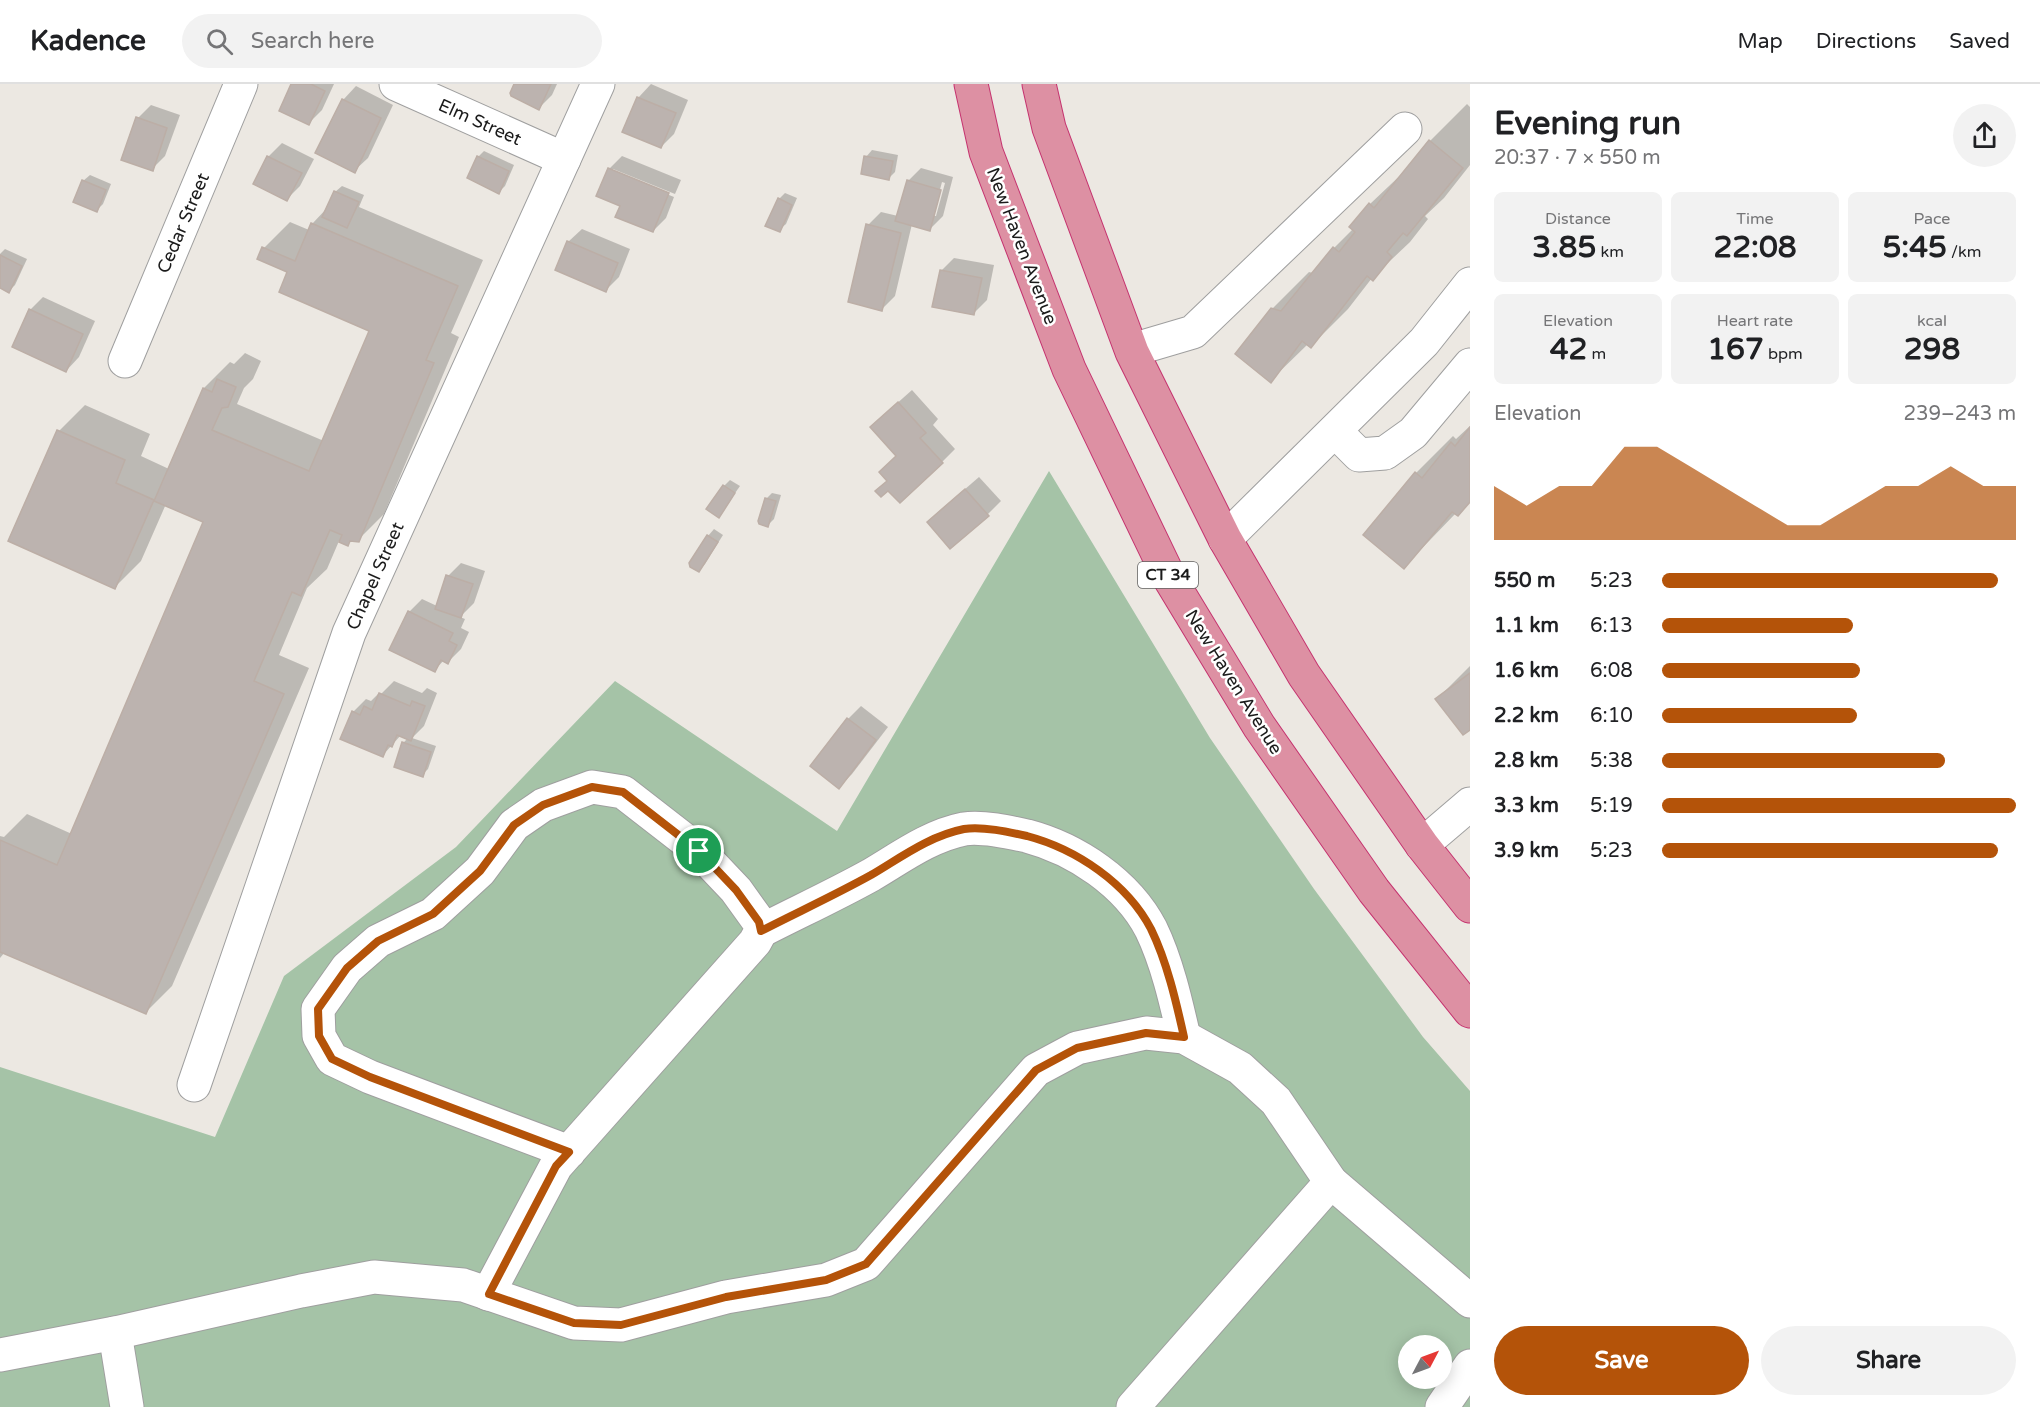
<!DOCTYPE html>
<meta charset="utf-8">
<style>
:root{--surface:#fff;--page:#f2f2f2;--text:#202124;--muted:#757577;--line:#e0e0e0;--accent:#b45309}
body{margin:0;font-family:"Varela Round",sans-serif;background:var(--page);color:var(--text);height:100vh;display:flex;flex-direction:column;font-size:22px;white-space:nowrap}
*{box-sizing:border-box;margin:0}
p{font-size:20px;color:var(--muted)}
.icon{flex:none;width:33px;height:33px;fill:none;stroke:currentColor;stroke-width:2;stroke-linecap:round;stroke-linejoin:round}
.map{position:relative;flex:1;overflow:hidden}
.details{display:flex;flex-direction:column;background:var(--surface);width:570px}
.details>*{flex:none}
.needle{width:39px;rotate:49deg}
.tools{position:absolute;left:1398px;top:1251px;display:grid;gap:12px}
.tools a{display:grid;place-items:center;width:54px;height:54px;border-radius:50%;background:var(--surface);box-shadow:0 3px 15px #0003;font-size:30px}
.pin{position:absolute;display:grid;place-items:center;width:51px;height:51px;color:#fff;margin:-26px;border:3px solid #fff;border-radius:50%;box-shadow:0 2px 6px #0007}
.round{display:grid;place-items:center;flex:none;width:63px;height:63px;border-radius:32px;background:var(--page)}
.summary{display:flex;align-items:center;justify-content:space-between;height:102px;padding:0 24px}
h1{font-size:33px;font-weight:800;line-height:45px}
.stats{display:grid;grid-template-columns:repeat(3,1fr);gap:9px;height:102px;padding:6px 24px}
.stats div{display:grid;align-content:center;border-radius:9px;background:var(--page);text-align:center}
.stats b{font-size:30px;font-weight:800}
.stats small{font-size:16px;font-weight:400}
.stats p{font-size:16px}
.chart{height:168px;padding:12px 24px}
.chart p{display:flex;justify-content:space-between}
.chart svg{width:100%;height:108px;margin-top:6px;fill:var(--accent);opacity:.7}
.action{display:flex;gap:12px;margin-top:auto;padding:12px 24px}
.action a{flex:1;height:69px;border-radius:36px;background:var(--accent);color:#fff;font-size:24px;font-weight:800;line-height:69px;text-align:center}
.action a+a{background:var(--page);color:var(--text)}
ul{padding:0 24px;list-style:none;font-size:20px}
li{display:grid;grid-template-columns:96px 72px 1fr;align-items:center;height:45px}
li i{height:15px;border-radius:8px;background:var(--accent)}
header{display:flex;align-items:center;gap:36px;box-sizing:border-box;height:84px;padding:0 30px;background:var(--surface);border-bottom:2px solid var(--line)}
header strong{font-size:28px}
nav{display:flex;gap:33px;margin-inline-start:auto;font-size:21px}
.search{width:420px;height:54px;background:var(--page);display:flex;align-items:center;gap:15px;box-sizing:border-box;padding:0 21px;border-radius:33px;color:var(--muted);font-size:22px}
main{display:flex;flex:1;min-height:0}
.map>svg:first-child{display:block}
.cemetery{fill:#a5c3a7;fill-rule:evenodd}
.shadow{fill:#0003;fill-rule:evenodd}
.building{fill:#bcb3af;stroke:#bcaea6;stroke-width:1.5}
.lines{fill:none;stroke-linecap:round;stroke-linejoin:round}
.minor-casing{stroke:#9f9f9f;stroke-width:35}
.highway-casing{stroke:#c5336f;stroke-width:35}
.minor{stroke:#fff;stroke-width:33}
.highway{stroke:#dd90a3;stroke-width:33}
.route-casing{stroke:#fff;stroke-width:12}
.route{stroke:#b45309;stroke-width:8}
.labels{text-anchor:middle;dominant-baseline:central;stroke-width:5;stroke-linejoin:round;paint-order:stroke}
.shield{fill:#fff;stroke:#5f5f5f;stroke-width:1.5}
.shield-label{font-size:16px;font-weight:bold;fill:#1b1b1b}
.street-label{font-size:18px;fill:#1b1b1b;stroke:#fff}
</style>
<header>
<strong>Kadence</strong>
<div class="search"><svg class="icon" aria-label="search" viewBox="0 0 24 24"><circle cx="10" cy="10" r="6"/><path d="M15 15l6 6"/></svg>Search here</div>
<nav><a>Map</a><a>Directions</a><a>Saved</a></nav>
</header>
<main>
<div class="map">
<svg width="1470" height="1323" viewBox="0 0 1470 1323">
<rect width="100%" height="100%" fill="#ece8e2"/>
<path class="cemetery" d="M 1049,387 L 1210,654 L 1314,805 L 1423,953 L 1470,1007 L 1470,1323 L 0,1323 L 0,983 L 215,1053 L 284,892 L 456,763 L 615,597 L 837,747 ZM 1408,1262 L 1442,1262 L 1442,1294 L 1408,1294 Z"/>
<g class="shadow">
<polygon points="293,0 334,0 322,26 309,39"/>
<polygon points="515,0 557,0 552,11 539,24"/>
<polygon points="651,0 688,16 674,50 661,63 638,14"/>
<polygon points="356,2 393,21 368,74 354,87 343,16"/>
<polygon points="1467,20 1470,23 1470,81 1444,114 1425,132 1428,135 1410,158 1372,194 1348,225 1311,262 1308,260 1270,297 1272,225 1309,188 1313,189 1334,164 1353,145 1351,143 1370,120 1408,84 1430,57"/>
<polygon points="151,21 180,31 165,72 152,85 138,34"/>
<polygon points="282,59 314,75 300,102 287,115 255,100 269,72"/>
<polygon points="872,66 898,71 895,88 889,94 866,73"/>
<polygon points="484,67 514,81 505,102 499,108 478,73"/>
<polygon points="622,72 681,96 675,110 613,85 613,88 674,113 666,134 653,147 622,121 609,85"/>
<path d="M 921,84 L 953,93 L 943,132 L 930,145 L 912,140 L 895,212 L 882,225 L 868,141 L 881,128 L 898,132 L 908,97 ZM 942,98 L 945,99 L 936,132 L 933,132 Z"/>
<polygon points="90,91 111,100 103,120 97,126 83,97"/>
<polygon points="342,102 364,111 359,123 483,176 451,249 459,253 384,430 358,456 352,456 347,461 339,457 327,485 307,504 279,571 309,584 172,902 146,928 5,868 0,874 0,752 4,753 27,730 72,750 205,437 166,420 141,477 115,503 10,456 59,347 85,321 150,350 141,372 169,385 204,304 230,278 234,280 245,269 261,277 253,295 244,304 237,320 324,357 371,246 289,188 264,164 290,138 309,146 312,140 328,123 335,108"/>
<polygon points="785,109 797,114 786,140 779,146 779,115"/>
<polygon points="582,145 630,165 619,193 606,206 568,158"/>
<polygon points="5,165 27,175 15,201 9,207 0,203 0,170"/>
<polygon points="954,174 994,181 987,216 974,229 941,187"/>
<polygon points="43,213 95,237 79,273 66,287 30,226"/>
<polygon points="912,306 938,335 933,341 955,365 942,378 888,396 898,371 885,330"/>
<polygon points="1470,342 1470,418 1458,430 1456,429 1404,483 1416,389 1453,352 1456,355"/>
<polygon points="979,393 1001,417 988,430 942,425"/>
<polygon points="730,396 740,402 719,432 724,402"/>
<polygon points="772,409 781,411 774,435 768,441 766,415"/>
<polygon points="714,445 723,451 705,480 699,487 708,452"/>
<polygon points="461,479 485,487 474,519 460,533 465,535 461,544 469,548 461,565 448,578 444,576 435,586 409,528 422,515 437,522 448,492"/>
<polygon points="1470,582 1470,644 1437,615"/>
<polygon points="394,597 422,609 427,604 437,609 424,642 412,654 436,662 428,685 422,691 403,659 408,654 401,651 383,671 353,628 366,615 371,617 378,610 380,611"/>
<polygon points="861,622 888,643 852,690 839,703 848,635"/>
</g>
<g class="building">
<polygon points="291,0 311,0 325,7 309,41 279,27"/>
<polygon points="514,0 551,0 539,26 511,12 510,9"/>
<polygon points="637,13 676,29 661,64 622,48"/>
<polygon points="342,15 381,34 355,89 315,69"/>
<polygon points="136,33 167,44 153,87 121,76"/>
<polygon points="1429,56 1463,84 1407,152 1403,149 1387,168 1392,173 1373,197 1367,192 1311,264 1302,257 1271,299 1235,270 1271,224 1281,227 1333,163 1339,168 1355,148 1349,143 1369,119 1374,124"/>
<polygon points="267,72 302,89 287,117 253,100"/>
<polygon points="477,72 509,87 499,110 467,94"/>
<polygon points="864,72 893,77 889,96 861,90"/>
<polygon points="608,84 669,109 653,148 615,133 620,122 596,112"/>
<polygon points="82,96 106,106 97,128 73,118"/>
<polygon points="907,96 941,106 930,147 895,137"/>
<polygon points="334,107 359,118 347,144 322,133"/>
<polygon points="778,114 792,121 780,148 765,142"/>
<polygon points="311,139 458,202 426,276 434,279 359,458 350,457 348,462 339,458 342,451 330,446 301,512 292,508 254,597 284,610 146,930 0,868 0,756 57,781 203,438 154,417 203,304 212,308 217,295 236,303 228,323 222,324 212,346 309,387 369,247 279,208 287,188 257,175 262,163 295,177"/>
<polygon points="866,140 901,149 882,227 848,218"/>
<polygon points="567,157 618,179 606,208 555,186"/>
<polygon points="0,171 22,182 9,209 0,204"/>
<polygon points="940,186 982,194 974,231 932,223"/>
<polygon points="29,225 83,250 66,288 12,263"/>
<polygon points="898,318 926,349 920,354 943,379 900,419 888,407 881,413 875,407 887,397 879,388 896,372 870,343"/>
<polygon points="1470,343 1470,418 1458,432 1452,428 1404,485 1363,451 1415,388 1422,394 1451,358 1455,362"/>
<polygon points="57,346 125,376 116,399 154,416 115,505 8,457"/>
<polygon points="723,401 735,409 719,434 706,425"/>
<polygon points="965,405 989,432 950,465 927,438"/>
<polygon points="765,414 776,417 768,443 759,440 758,437"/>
<polygon points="707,451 718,458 699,488 690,483 689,479"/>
<polygon points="446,491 473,500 461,534 435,525"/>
<polygon points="408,527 453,549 449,557 457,561 448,580 441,576 435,588 389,566"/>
<polygon points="1470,589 1470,646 1463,651 1435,615"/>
<polygon points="379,609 410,622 412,617 425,622 411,657 397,651 392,663 388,661 383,673 340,655 352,627 360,631 364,622 372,626"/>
<polygon points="847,634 876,656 839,705 810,682"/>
<polygon points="402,658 431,668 423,693 394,683"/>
</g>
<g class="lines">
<defs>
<g id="minor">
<polyline points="396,0 564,75"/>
<polyline points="1132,266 1193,248 1405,45"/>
<polyline points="125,277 241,0"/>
<polyline points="1335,347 1359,371 1385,369 1413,349 1470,281"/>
<polyline points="1225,455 1424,258 1470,200"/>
<polyline points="1422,761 1470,720"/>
<path d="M 761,847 C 798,828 835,811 871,791 C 900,774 929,752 964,745 C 982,742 1009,748 1027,752 C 1076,765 1127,799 1151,845 C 1167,878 1176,918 1184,953"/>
<polyline points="194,1001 349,549 598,0"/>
<polyline points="488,1210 556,1082 755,858 761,847 759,838 736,806 699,767 623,708 592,703 543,721 514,741 480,787 433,830 378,857 347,884 318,925 319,952 332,975 370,993 569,1068"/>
<polyline points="115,1249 127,1323"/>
<polyline points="0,1271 115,1249 301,1207 374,1193 463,1201 574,1239 621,1241 726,1213 826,1196 866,1180 1036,986 1077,964 1146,949 1184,953 1240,984 1276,1017 1331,1098 1470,1217"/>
<polyline points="1133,1323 1331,1098"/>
<polyline points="1442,1323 1470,1282"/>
</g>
<g id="highway">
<polyline points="971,0 986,68 1069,285 1170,495 1259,642 1374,807 1470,927"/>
<polyline points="1039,0 1049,44 1132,268 1225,455 1304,591 1422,761 1470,822"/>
</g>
</defs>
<use href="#minor" class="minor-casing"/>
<use href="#highway" class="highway-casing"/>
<use href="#minor" class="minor"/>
<use href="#highway" class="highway"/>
</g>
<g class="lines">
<defs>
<path id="route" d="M 592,703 L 623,708 L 699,767 L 736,806 L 759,838 L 761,847 C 798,828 835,811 871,791 C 900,774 929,752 964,745 C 982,742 1009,748 1027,752 C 1076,765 1127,799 1151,845 C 1167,878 1176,917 1184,953 L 1146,949 L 1077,964 L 1036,986 L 866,1180 L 826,1196 L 726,1213 L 621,1241 L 574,1239 L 489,1210 L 556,1082 L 569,1068 L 370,993 L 332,975 L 319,952 L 318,925 L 347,884 L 378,857 L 433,830 L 480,787 L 514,741 L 543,721 Z"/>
</defs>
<use href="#route" class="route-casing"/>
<use href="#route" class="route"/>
</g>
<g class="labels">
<rect class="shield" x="1138" y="478" width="60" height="26" rx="4.5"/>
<g class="shield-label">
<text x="1168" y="491">CT 34</text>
</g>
<g class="street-label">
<text transform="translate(480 38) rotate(24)">Elm Street</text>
<text transform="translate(183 139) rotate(-67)">Cedar Street</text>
<text transform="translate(1022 162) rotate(69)">New Haven Avenue</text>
<text transform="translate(375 492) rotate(-66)">Chapel Street</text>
<text transform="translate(1234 598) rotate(58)">New Haven Avenue</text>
</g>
</g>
</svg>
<div class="tools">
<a><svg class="needle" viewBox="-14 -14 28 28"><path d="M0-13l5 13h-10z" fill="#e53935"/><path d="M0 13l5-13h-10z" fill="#757577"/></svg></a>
</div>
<div class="pin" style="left:699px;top:767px;background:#1e9e55"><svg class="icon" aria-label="arrive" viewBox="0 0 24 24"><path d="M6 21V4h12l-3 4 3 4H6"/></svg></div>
</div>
<section class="details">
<div class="summary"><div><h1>Evening run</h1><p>20:37 · 7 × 550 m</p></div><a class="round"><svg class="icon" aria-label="share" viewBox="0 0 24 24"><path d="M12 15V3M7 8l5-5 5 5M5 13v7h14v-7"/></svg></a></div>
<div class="stats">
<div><p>Distance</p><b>3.85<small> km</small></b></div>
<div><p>Time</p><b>22:08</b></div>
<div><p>Pace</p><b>5:45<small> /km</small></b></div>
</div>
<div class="stats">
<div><p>Elevation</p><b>42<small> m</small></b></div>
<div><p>Heart rate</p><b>167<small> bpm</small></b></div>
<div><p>kcal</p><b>298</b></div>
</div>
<div class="chart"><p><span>Elevation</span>239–243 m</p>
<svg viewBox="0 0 160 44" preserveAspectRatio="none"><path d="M0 44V22L10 30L20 22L30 22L40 6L50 6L60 14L70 22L80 30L90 38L100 38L110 30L120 22L130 22L140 14L150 22L160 22V44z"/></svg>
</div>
<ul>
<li><b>550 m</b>5:23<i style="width:95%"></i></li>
<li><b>1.1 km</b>6:13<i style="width:54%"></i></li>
<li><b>1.6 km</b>6:08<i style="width:56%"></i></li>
<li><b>2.2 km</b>6:10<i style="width:55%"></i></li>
<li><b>2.8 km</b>5:38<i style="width:80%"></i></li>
<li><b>3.3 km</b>5:19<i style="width:100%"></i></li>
<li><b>3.9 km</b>5:23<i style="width:95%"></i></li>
</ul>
<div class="action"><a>Save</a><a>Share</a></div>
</section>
</main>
